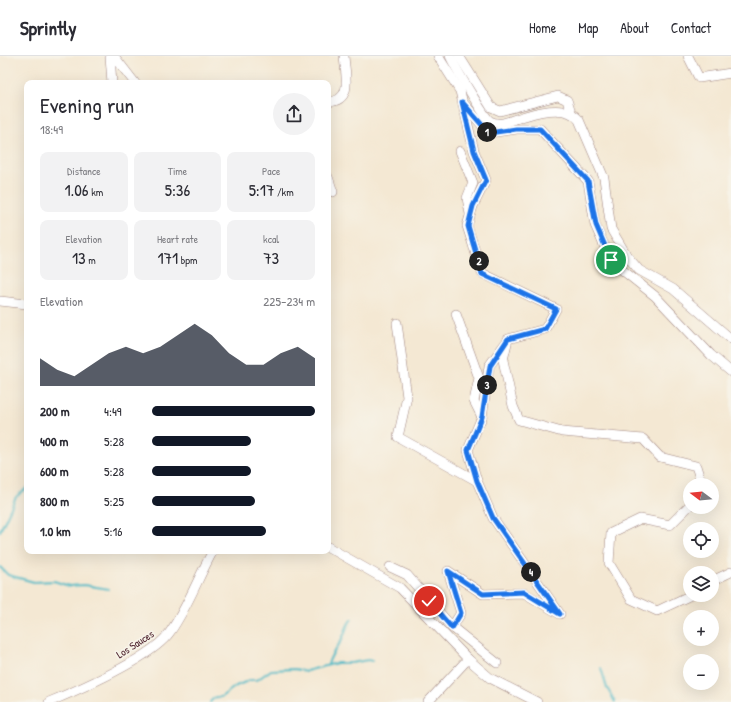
<!DOCTYPE html>
<meta charset="utf-8">
<style>
:root{--surface:#fff;--page:#f2f2f3;--text:#2b2b33;--muted:#7c7c81;--line:#e1e1e2;--accent:#111827}
body{margin:0;font-family:"Patrick Hand",sans-serif;background:var(--page);color:var(--text);height:100vh;display:flex;flex-direction:column;font-size:15px;white-space:nowrap}
*{box-sizing:border-box;margin:0}
p{font-size:13px;color:var(--muted)}
.icon{flex:none;width:22px;height:22px;fill:none;stroke:currentColor;stroke-width:2;stroke-linecap:round;stroke-linejoin:round}
.map{position:relative;flex:1;overflow:hidden}
.panel{position:absolute;left:24px;top:24px;width:307px;height:474px;display:flex;flex-direction:column;background:var(--surface);border-radius:8px;box-shadow:0 4px 16px #0002}
.panel>*{flex:none}
.needle{width:26px;rotate:286deg}
.fabs{position:absolute;left:683px;top:422px;display:grid;gap:8px}
.fabs a{display:grid;place-items:center;width:36px;height:36px;border-radius:50%;background:var(--surface);box-shadow:0 4px 16px #0002;font-size:20px}
.pin{position:absolute;display:grid;place-items:center;width:34px;height:34px;color:#fff;margin:-17px;border:2px solid #fff;border-radius:50%;box-shadow:0 1px 4px #0007}
.km{position:absolute;width:20px;height:20px;margin:-10px;border-radius:50%;background:#222;color:#fff;font-size:11px;line-height:20px;text-align:center}
.round{display:grid;place-items:center;flex:none;width:42px;height:42px;border-radius:21px;background:var(--page)}
.overview{display:flex;align-items:center;justify-content:space-between;height:68px;padding:0 16px}
h1{font-size:22px;font-weight:600;line-height:30px}
.stats{display:grid;grid-template-columns:repeat(3,1fr);gap:6px;height:68px;padding:4px 16px}
.stats div{display:grid;align-content:center;border-radius:8px;background:var(--page);text-align:center}
.stats b{font-size:17px;font-weight:600}
.stats small{font-size:11px;font-weight:400}
.stats p{font-size:11px}
.chart{height:112px;padding:8px 16px}
.chart p{display:flex;justify-content:space-between}
.chart svg{width:100%;height:72px;margin-top:4px;fill:var(--accent);opacity:.7}
ul{padding:0 16px;list-style:none;font-size:13px}
li{display:grid;grid-template-columns:64px 48px 1fr;align-items:center;height:30px}
li i{height:10px;border-radius:5px;background:var(--accent)}
header{display:flex;align-items:center;gap:24px;box-sizing:border-box;height:56px;padding:0 20px;background:var(--surface);border-bottom:1px solid var(--line)}
header strong{font-size:19px}
nav{display:flex;gap:22px;margin-inline-start:auto;font-size:14px}
.map>svg:first-child{display:block}
.lines{fill:none;stroke-linecap:round;stroke-linejoin:round}
.stream{stroke:#4ebbc8;stroke-width:2}
.minor-casing{stroke:#9f847f;stroke-width:10}
.minor{stroke:#fff;stroke-width:9}
.route-casing{stroke:#fff;stroke-width:8}
.route{stroke:#1a73e8;stroke-width:5}
.labels{text-anchor:middle;dominant-baseline:central;stroke-width:3.5;stroke-linejoin:round;paint-order:stroke}
.street-label{font-size:11px;fill:#4a1f2b;stroke:#f7f3e8}
</style>
<header>
<strong>Sprintly</strong>
<nav><a>Home</a><a>Map</a><a>About</a><a>Contact</a></nav>
</header>
<div class="map">
<svg width="731" height="646" viewBox="0 0 731 646">
<rect width="100%" height="100%" fill="#f7f3e8"/>
<filter id="ink" filterUnits="userSpaceOnUse"><feTurbulence type="fractalNoise" baseFrequency=".025" numOctaves="2"/><feDisplacementMap in="SourceGraphic" scale="8" xChannelSelector="R" yChannelSelector="G"/><feConvolveMatrix kernelMatrix="1 2 1 2 8 2 1 2 1" color-interpolation-filters="sRGB"/></filter>
<filter id="wash" filterUnits="userSpaceOnUse"><feTurbulence type="fractalNoise" baseFrequency=".012" numOctaves="4" result="noise"/><feDisplacementMap in="SourceGraphic" scale="16" xChannelSelector="R" yChannelSelector="G"/><feGaussianBlur stdDeviation="0.9" result="paint"/><feColorMatrix in="noise" values="0 0 0 0 0 0 0 0 0 0 0 0 0 0 0 0 0 1.4 0 .05"/><feComposite in="paint" operator="in"/></filter>
<g filter="url(#wash)">
<rect width="100%" height="100%" fill="#f4e8d3"/>
<g class="lines">
<g class="stream">
<polyline points="0,475 16,441 27,432"/>
<polyline points="0,511 8,519 34,526 54,525 69,530 84,529 109,533"/>
<path d="M 328,609 C 330,598 338,592 342,583 C 346,576 346,569 352,563"/>
<polyline points="601,612 607,632 615,646"/>
<polyline points="210,646 215,641 221,641 236,630 250,624 257,624 271,614 294,613 306,615 337,607 351,607 368,604 372,605"/>
</g>
</g>
</g>
<g filter="url(#ink)">
<g class="lines">
<defs>
<g id="minor">
<polyline points="110,0 112,27"/>
<polyline points="114,0 135,27"/>
<polyline points="438,0 460,35 474,95 486,124 473,150 467,170 482,217 556,253 545,273 508,283 503,304 513,350 519,364 562,376 643,383 660,401 696,410 702,429"/>
<path d="M 450,0 C 454,9 484,61 490,65 C 501,71 514,63 525,60 C 541,55 568,49 579,64 L 604,122 L 611,173 L 627,200 L 639,214 L 673,233 L 731,283"/>
<polyline points="459,0 491,51 500,55 558,40 567,44 571,56"/>
<polyline points="688,0 699,22 731,17"/>
<path d="M 328,46 C 354,45 345,18 344,0"/>
<polyline points="463,47 489,77 517,73 540,73 588,125 595,169 611,205 655,240 711,299 731,316"/>
<polyline points="460,95 473,127 467,142 470,158"/>
<polyline points="328,121 333,136"/>
<polyline points="0,245 27,248"/>
<polyline points="456,258 479,322 474,345 482,361"/>
<polyline points="397,267 407,341 398,381 477,425"/>
<polyline points="690,449 670,469 640,463 611,477 609,507 631,543 657,555 691,539"/>
<polyline points="328,491 400,532 468,603 490,622 537,646"/>
<polyline points="390,511 407,519 452,571 497,607"/>
<polyline points="712,525 731,516"/>
<polyline points="452,571 461,557 448,515 483,538 524,537 560,558 493,462 477,425 468,394 482,361 489,310 505,288"/>
<path d="M 49,646 C 80,633 152,602 170,576 C 188,551 198,521 213,495"/>
<polyline points="428,646 468,603"/>
</g>
</defs>
<use href="#minor" class="minor-casing"/>
<use href="#minor" class="minor"/>
</g>
</g>
<g class="lines" filter="url(#ink)">
<defs>
<polyline id="route" points="429,545 452,572 461,557 448,515 483,538 524,536 560,558 493,462 477,425 468,394 482,361 490,310 508,283 545,273 556,253 482,218 468,170 473,150 486,124 474,95 462,46 489,77 516,73 540,73 588,125 596,169 611,204"/>
</defs>
<use href="#route" class="route-casing"/>
<use href="#route" class="route"/>
</g>
<g class="labels">
<g class="street-label">
<text transform="translate(135 588) rotate(-33)">Los Sauces</text>
</g>
</g>
</svg>
<div class="fabs">
<a><svg class="needle" viewBox="-14 -14 28 28"><path d="M0-13l5 13h-10z" fill="#e53935"/><path d="M0 13l5-13h-10z" fill="#7c7c81"/></svg></a>
<a><svg class="icon" aria-label="locate" viewBox="0 0 24 24"><circle cx="12" cy="12" r="6"/><path d="M12 2v4M12 18v4M2 12h4M18 12h4"/></svg></a>
<a><svg class="icon" aria-label="layers" viewBox="0 0 24 24"><path d="M12 4l9 5-9 5-9-5zM3 14l9 5 9-5"/></svg></a>
<a>+</a>
<a>−</a>
</div>
<div class="pin" style="left:611px;top:204px;background:#1e9e55"><svg class="icon" aria-label="arrive" viewBox="0 0 24 24"><path d="M6 21V4h12l-3 4 3 4H6"/></svg></div>
<div class="pin" style="left:429px;top:545px;background:#d93025"><svg class="icon" aria-label="check" viewBox="0 0 24 24"><path d="M5 12l5 5 9-10"/></svg></div>
<b class="km" style="left:487px;top:76px">1</b>
<b class="km" style="left:479px;top:205px">2</b>
<b class="km" style="left:487px;top:329px">3</b>
<b class="km" style="left:531px;top:516px">4</b>
<section class="panel">
<div class="overview"><div><h1>Evening run</h1><p>18:49</p></div><a class="round"><svg class="icon" aria-label="share" viewBox="0 0 24 24"><path d="M12 15V3M7 8l5-5 5 5M5 13v7h14v-7"/></svg></a></div>
<div class="stats">
<div><p>Distance</p><b>1.06<small> km</small></b></div>
<div><p>Time</p><b>5:36</b></div>
<div><p>Pace</p><b>5:17<small> /km</small></b></div>
</div>
<div class="stats">
<div><p>Elevation</p><b>13<small> m</small></b></div>
<div><p>Heart rate</p><b>171<small> bpm</small></b></div>
<div><p>kcal</p><b>73</b></div>
</div>
<div class="chart"><p><span>Elevation</span>225–234 m</p>
<svg viewBox="0 0 160 44" preserveAspectRatio="none"><path d="M0 44V27L10 34L20 38L30 31L40 24L50 20L60 24L70 20L80 13L90 6L100 13L110 24L120 31L130 31L140 24L150 20L160 27V44z"/></svg>
</div>
<ul>
<li><b>200 m</b>4:49<i style="width:100%"></i></li>
<li><b>400 m</b>5:28<i style="width:61%"></i></li>
<li><b>600 m</b>5:28<i style="width:61%"></i></li>
<li><b>800 m</b>5:25<i style="width:63%"></i></li>
<li><b>1.0 km</b>5:16<i style="width:70%"></i></li>
</ul>
</section>
</div>
